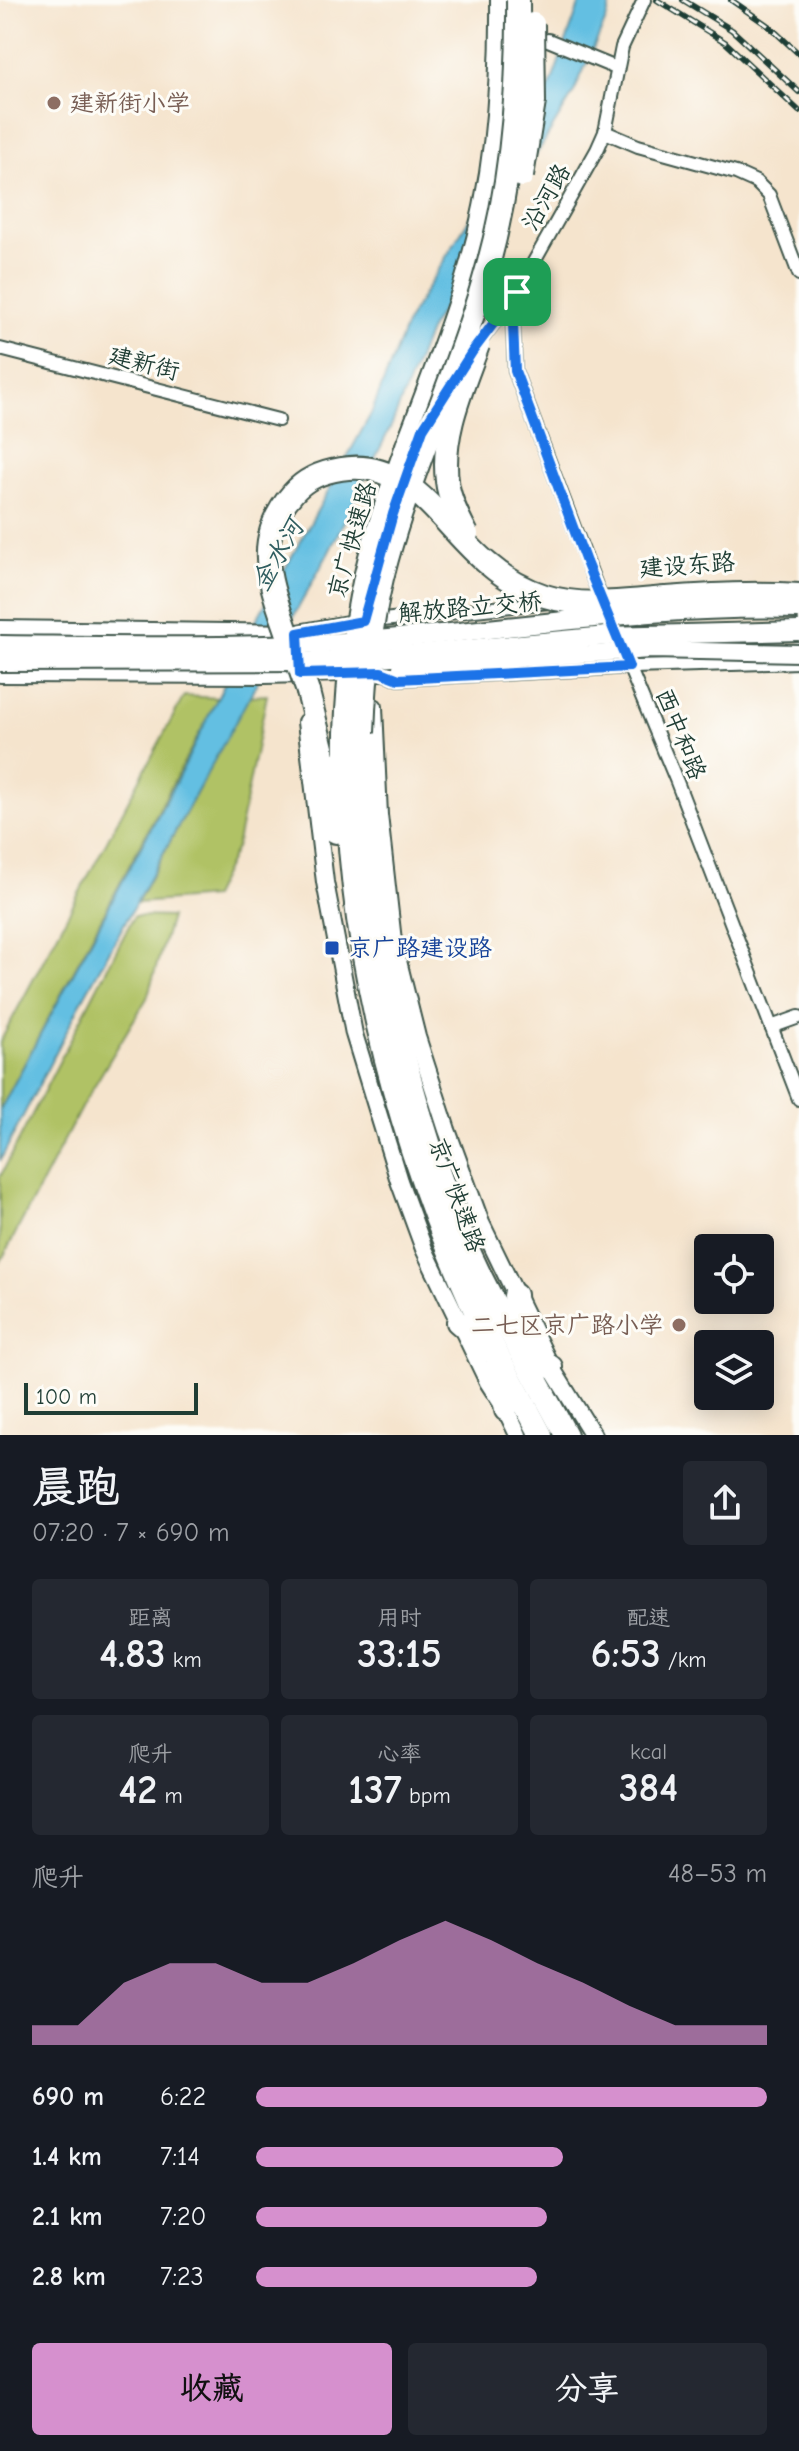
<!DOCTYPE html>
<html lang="zh">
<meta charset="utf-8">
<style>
:root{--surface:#171b24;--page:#242831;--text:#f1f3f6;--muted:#9ea1a6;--accent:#d690ce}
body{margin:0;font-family:"Comic Neue","LXGW WenKai TC",sans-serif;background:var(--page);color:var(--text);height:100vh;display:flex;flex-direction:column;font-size:30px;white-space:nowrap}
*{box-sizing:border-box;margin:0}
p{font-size:26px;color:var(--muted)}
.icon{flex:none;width:44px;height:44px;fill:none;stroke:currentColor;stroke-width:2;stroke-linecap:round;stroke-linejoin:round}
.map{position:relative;height:1435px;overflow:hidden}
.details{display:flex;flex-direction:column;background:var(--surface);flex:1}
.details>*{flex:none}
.tools{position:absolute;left:694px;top:1234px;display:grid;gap:16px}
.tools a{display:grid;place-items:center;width:80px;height:80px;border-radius:8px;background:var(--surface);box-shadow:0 4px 20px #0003;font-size:40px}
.scale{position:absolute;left:24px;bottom:20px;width:174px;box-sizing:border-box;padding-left:8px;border:4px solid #1f3d34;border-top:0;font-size:22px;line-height:28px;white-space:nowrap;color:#1f3d34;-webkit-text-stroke:6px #fdfcf7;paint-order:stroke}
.pin{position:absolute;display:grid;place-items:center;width:68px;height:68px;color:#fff;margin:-34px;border-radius:16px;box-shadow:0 4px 12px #0006}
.round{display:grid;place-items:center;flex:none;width:84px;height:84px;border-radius:8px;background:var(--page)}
.overview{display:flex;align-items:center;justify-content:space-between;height:136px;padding:0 32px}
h1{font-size:44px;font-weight:700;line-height:60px}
.figures{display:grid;grid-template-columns:repeat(3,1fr);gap:12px;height:136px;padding:8px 32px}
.figures div{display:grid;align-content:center;border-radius:8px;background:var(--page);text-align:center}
.figures b{font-size:40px;font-weight:700}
.figures small{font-size:22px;font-weight:400}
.figures p{font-size:22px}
.chart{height:224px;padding:16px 32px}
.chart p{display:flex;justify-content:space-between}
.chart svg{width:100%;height:144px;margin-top:8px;fill:var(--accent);opacity:.7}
.button{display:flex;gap:16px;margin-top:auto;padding:16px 32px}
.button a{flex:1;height:92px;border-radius:8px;background:var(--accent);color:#111;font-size:32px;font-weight:700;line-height:92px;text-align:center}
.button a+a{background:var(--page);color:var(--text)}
ul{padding:0 32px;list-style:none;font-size:26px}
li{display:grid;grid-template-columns:128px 96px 1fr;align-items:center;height:60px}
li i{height:20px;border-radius:10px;background:var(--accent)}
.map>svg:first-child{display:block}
.green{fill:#b0c265;stroke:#68804c;stroke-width:2}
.water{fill:#64bfe2;stroke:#427e8b;stroke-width:2}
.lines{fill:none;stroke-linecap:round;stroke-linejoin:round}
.street-casing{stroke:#3f564b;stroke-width:16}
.secondary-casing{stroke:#3f564b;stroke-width:20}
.highway-casing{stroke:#3f564b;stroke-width:26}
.street{stroke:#fff;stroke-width:12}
.secondary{stroke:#fff;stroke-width:16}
.highway{stroke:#fff;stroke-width:22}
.rail-casing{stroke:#1f3d34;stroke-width:6}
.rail{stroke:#fdfcf7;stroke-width:3;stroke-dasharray:9;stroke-linecap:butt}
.secondary-bridge-casing{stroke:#3f564b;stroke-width:20;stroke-linecap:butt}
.primary-bridge-casing{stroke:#3f564b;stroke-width:22;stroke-linecap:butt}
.highway-bridge-casing{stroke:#3f564b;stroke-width:26;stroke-linecap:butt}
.secondary-bridge{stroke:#fff;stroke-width:16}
.primary-bridge{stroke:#fff;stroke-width:18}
.highway-bridge{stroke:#fff;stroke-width:22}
.route-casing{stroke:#fff;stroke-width:16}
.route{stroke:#1a73e8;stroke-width:10}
.education-dot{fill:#8d6e63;stroke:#fdfcf7;stroke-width:3}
.transit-dot{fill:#1a4fb4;stroke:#fdfcf7;stroke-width:3}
.labels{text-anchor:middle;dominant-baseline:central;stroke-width:6;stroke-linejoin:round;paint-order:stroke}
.education-label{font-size:24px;fill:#785e54;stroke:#fdfcf7;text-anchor:start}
.street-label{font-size:24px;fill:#1f3d34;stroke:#fdfcf7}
.transit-label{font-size:24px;fill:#164399;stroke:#fdfcf7;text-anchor:start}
.water-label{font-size:26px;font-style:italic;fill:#305e60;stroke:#fdfcf7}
</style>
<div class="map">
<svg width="799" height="1435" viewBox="0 0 799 1435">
<rect width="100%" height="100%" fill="#fdfcf7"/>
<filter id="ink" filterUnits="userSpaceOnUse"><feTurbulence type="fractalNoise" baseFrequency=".0125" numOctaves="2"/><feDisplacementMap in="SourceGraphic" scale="16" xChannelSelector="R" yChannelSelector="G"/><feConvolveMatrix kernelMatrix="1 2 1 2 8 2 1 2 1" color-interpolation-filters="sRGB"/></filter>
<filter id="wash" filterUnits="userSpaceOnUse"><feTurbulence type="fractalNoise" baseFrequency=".006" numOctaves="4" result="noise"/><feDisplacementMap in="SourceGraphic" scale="32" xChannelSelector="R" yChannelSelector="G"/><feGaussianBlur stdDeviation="1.8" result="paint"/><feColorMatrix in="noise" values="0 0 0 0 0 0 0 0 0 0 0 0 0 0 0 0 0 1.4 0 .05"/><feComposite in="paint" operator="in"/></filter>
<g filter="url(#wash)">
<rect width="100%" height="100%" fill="#f5e4cd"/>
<g class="green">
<polygon points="267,695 236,848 212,897 137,903 249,696"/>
<polygon points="184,696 218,698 0,1110 0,1042"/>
<polygon points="134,916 171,917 147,998 82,1106 0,1263 0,1177"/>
</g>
<polygon class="water" points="581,0 612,0 606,20 573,94 429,331 392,424 329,552 84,997 0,1161 0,1110 180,774 252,628 371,414 408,320 551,84"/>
</g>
<g filter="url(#ink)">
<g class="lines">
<defs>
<g id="street">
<polyline points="548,40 616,68"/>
<polyline points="605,132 638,146 736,173 756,182 769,195 799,274"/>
<polyline points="517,292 513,324 515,371 603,604"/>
<polyline points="0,349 278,420"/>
<polyline points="474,349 517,292 597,150 605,132 622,47 644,0"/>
<polyline points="383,620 549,602"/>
<polyline points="621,647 677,782 799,1099"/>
<polyline points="381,672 399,679 633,667 799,662"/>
<polyline points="771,1027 799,1017"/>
</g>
<g id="secondary">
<polyline points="0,629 298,633 364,621"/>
<polyline points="0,674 265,675 381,672 401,667"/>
<polyline points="374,707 379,815 393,941 417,1037 447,1130 481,1223 551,1367 593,1435"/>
<polyline points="306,722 325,882 354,1034 399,1181 424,1249 488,1382 506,1410 518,1435"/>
</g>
<g id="highway">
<path d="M 407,446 C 428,391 450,336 467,279 C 495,188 503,95 502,0"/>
<polyline points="308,692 325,760 336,832"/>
<path d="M 346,733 C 343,928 391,1123 470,1300 C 491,1346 518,1390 541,1435"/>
<path d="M 363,733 C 360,861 383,988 419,1110 C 436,1166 454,1222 480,1275 C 507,1329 538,1382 566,1435"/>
<polyline points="515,1295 518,1345 551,1367"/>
<polyline points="458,1322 497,1356 506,1410"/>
</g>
</defs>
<use href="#street" class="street-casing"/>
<use href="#secondary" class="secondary-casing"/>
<use href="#highway" class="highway-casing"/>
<use href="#street" class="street"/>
<use href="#secondary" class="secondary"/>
<use href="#highway" class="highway"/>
<defs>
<g id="rail">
<polyline points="657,0 725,42 799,111"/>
<polyline points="683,0 732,30 799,92"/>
<polyline points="731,0 770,27 799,54"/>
</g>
</defs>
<use href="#rail" class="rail-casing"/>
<use href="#rail" class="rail"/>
<defs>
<polyline id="secondary-bridge" points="401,667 650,650 799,653"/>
<g id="primary-bridge">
<path d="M 0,645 C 129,646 259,649 388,639 C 525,627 662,605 799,609"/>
<polyline points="0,662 312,661 371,658 607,636 799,631"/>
</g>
<g id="highway-bridge">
<polyline points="522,176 534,102 533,24"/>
<path d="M 467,534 C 458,517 449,499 447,481 C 441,434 463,387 478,345"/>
<path d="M 308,692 C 300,669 292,646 284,623 C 267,575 255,536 293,493 C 306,478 322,472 341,469 C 409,457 442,526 487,563 C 503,577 524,589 545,596 C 583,608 626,601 665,598 C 710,595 754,592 799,595"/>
<path d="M 346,733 C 348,674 355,615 370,557 C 380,520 394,483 407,446"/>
<path d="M 363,733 C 365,675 371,615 387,559 C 413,465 456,376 483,283 C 511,191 519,96 518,0"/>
</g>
</defs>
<use href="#secondary-bridge" class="secondary-bridge-casing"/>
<use href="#primary-bridge" class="primary-bridge-casing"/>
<use href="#highway-bridge" class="highway-bridge-casing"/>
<use href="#secondary-bridge" class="secondary-bridge"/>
<use href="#primary-bridge" class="primary-bridge"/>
<use href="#highway-bridge" class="highway-bridge"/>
</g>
</g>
<g class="lines" filter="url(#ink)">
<defs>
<polygon id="route" points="517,292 513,324 515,371 586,562 629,667 399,679 381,672 300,674 298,633 363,621 393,514 423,429 472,352"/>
</defs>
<use href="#route" class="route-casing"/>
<use href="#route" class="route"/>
</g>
<g class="education-dot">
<circle cx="54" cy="103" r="8"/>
<circle cx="679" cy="1325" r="8"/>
</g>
<rect class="transit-dot" x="324" y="940" width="16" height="16" rx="4"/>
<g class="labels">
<g class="education-label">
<text x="70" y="103">建新街小学</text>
<text x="663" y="1325" text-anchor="end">二七区京广路小学</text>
</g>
<g class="street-label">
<text transform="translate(546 197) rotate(-60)">沿河路</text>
<text transform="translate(144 363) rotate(14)">建新街</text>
<text transform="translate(352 540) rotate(-74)">京广快速路</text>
<text transform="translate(687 565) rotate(-4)">建设东路</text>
<text transform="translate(470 607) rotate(-5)">解放路立交桥</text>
<text transform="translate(681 734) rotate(68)">西中和路</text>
<text transform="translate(457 1195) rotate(70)">京广快速路</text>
</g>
<g class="transit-label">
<text x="348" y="948">京广路建设路</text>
</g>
<g class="water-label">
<text transform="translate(278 555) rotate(-60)">金水河</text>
</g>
</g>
</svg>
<div class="tools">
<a><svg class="icon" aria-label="locate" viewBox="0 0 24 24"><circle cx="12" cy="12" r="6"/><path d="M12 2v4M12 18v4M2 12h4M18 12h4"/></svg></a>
<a><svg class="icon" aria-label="layers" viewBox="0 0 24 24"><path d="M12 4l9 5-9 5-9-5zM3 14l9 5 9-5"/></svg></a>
</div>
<div class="scale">100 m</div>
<div class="pin" style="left:517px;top:292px;background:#1e9e55"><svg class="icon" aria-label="arrive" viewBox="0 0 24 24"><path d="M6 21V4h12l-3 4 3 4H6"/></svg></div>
</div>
<section class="details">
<div class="overview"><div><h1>晨跑</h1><p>07:20 · 7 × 690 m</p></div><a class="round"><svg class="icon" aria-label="share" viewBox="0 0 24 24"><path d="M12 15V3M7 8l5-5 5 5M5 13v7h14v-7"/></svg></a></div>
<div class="figures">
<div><p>距离</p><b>4.83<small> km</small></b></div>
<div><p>用时</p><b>33:15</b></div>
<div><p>配速</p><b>6:53<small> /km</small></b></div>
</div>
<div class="figures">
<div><p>爬升</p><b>42<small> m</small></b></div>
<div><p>心率</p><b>137<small> bpm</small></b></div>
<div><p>kcal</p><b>384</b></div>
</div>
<div class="chart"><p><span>爬升</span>48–53 m</p>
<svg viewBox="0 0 160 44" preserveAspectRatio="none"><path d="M0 44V38L10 38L20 25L30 19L40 19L50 25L60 25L70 19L80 12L90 6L100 12L110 19L120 25L130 32L140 38L150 38L160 38V44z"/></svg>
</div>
<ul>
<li><b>690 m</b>6:22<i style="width:100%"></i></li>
<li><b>1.4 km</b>7:14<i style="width:60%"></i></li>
<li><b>2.1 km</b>7:20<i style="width:57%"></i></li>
<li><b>2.8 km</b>7:23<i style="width:55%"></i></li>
</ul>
<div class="button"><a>收藏</a><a>分享</a></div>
</section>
